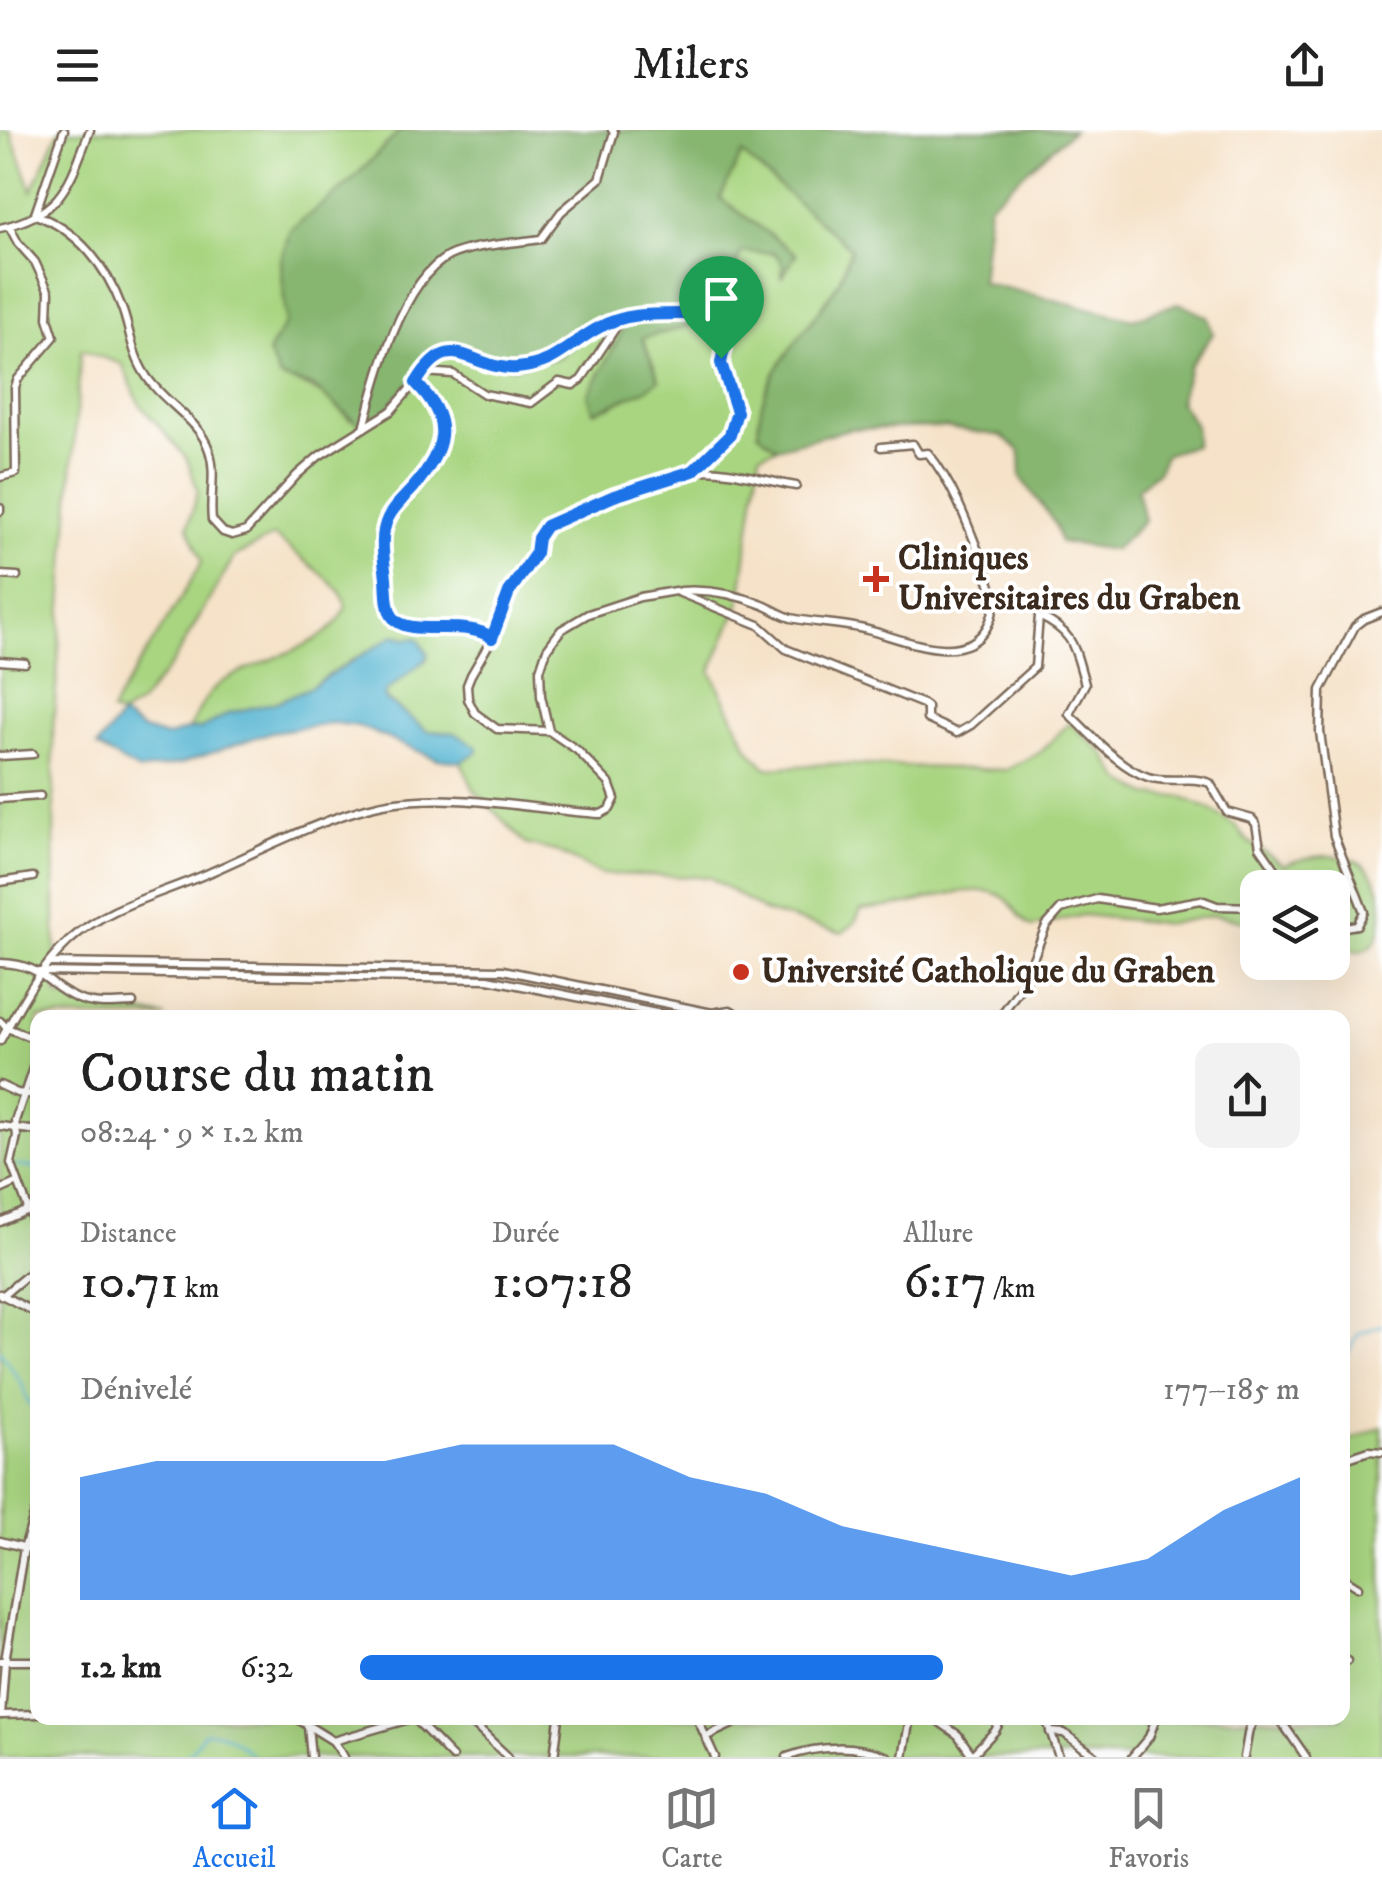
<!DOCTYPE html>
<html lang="fr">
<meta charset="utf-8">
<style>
:root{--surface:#fff;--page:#f2f2f2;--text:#222;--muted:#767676;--line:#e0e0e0;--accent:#1a73e8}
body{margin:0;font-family:"IM FELL DW Pica",serif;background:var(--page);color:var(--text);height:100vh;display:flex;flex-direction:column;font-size:38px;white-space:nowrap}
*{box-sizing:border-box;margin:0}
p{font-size:32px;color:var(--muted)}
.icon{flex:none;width:55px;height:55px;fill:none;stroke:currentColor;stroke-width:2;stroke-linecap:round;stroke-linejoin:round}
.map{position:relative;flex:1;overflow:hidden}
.details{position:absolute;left:30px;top:880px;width:1320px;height:715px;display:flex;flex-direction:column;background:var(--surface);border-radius:20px;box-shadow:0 10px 40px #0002}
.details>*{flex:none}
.tools{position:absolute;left:1240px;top:740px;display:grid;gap:20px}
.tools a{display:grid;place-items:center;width:110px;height:110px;border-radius:20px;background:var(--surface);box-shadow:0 10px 40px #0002;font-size:50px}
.pin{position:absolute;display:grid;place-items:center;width:85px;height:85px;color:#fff;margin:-102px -42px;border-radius:50% 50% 50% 0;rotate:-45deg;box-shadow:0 0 10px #0007}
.pin .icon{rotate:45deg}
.round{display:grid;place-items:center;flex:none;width:105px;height:105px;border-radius:20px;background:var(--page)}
.headline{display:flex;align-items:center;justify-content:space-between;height:170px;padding:0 50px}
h1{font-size:55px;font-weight:600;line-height:75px}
.metrics{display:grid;grid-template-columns:repeat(3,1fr);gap:15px;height:170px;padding:10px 50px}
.metrics div{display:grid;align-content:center}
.metrics b{font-size:50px;font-weight:600}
.metrics small{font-size:28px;font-weight:400}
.metrics p{font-size:28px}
.chart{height:280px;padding:20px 50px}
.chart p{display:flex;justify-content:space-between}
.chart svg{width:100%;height:180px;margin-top:10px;fill:var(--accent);opacity:.7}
ul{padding:0 50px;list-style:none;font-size:32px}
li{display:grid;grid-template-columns:160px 120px 1fr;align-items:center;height:75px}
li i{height:25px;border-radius:12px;background:var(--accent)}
header{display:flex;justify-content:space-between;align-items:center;height:130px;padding:0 50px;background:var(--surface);font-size:45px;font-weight:600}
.menu{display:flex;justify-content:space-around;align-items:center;height:140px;border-top:2px solid var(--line);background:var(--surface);font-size:28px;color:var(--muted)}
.menu a{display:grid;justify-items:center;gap:5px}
.menu .on{color:var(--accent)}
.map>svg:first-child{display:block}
.green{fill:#a9d581;stroke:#728050;stroke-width:2.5}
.forest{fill:#86b66f;stroke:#607046;stroke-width:2.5}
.water{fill:#51b3d0;stroke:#466e77;stroke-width:2.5}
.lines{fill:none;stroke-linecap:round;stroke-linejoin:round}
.stream{stroke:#51b3d0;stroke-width:2.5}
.minor-casing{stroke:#7c6a5a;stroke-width:11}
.minor{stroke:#fff;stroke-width:6}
.route-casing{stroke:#fff;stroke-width:20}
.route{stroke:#1a73e8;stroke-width:12}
.poi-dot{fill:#c8321e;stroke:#fff;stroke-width:4}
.labels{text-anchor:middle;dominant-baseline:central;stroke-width:8;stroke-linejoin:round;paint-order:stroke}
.poi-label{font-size:35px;font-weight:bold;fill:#3b2a1e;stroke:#fff;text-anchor:start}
</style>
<header><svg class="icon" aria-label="menu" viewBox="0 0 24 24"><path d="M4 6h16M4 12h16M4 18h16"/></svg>Milers<svg class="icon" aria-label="share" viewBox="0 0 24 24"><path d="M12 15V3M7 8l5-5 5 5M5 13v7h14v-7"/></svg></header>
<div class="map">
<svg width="1382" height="1627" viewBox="0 0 1382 1627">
<rect width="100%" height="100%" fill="#fff"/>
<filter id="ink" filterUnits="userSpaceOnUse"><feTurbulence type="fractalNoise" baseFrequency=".01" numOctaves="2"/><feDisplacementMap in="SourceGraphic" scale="20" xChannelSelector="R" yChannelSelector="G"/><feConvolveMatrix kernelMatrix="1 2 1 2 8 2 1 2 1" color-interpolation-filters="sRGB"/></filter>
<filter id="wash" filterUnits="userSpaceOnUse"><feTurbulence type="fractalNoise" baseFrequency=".0048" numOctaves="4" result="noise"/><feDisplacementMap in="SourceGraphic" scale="40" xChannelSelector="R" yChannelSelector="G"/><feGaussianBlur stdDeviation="2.25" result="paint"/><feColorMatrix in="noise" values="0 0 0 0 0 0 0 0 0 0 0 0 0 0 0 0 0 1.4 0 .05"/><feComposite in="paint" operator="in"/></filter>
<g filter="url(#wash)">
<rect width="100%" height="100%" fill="#f5e2c8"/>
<path class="green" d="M 0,0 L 10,0 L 32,61 L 59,0 L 401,0 L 347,55 L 290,100 L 281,131 L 286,192 L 268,223 L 280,248 C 314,257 326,264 350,290 L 409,256 L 438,222 L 478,223 L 513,237 L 581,209 L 598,189 L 625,198 L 589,265 L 608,278 L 659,249 L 642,208 L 675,200 C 696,172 705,160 739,148 L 734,137 L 742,121 L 775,123 L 783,134 L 782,145 L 796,124 L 720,68 L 742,23 L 851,118 C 846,131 843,145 837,156 C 807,206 759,239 758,302 L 777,318 L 760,324 L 740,472 L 711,541 L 749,619 L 766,638 L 830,634 L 1006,640 L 1041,622 L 1069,593 L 1104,623 L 1121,650 L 1148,665 L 1181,667 L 1210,679 L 1237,697 L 1246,710 L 1283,735 C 1329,719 1382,719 1382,781 C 1382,816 1367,830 1333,815 L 1332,758 L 1258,758 L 1257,793 L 1214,785 L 1168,794 L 1083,785 L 1032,797 C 1017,788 1013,771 1000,765 C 974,753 933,769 907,774 C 892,777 876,778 861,780 L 854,794 L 842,803 L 766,782 L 709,747 L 601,744 L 555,721 L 526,714 L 474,660 L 461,632 L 477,617 L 454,603 L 427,601 L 385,568 L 385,562 L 427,529 L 414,508 L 406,509 L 399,505 L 350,531 L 309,558 L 277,572 L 229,583 L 201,599 L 189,599 C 198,583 205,564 221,553 C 257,528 334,518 346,476 L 340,461 L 323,445 L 274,406 L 234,427 L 173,532 L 140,573 L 121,586 L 111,582 C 139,529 175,483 202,431 L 188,397 L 198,361 L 187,329 L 139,273 L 122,234 L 81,220 L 53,599 L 56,866 L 166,887 L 38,888 L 38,1588 L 1342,1588 L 1343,1313 L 1382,1297 L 1382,1627 L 0,1627 Z"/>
<path class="forest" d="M 401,0 L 1073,0 L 989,74 L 981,152 L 1133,189 L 1179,173 L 1208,187 L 1213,204 L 1190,235 L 1179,271 L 1195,295 L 1195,315 L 1166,324 L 1157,342 L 1137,359 L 1144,391 L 1114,420 L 1060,412 L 1055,394 L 1021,347 L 1020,321 L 1002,306 L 943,297 L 849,299 L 777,318 L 758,302 C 759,239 807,206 836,156 C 843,145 846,131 851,119 L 742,24 L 720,68 L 796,124 L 782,148 L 783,134 L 775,123 L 742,122 L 734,137 L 739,148 L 714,157 L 697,171 L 693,195 L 642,208 L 659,250 L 645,260 L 594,282 L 588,265 L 624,198 L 598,189 L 581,209 L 559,227 L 512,237 L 478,223 L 438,222 L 384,283 L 360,295 L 312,256 L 280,248 L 268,223 L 286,192 L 281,131 L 290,100 L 347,55 Z"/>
<polygon class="water" points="395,505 406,509 418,508 428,525 424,531 385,562 385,569 427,601 455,603 477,617 478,621 461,632 437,629 358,596 333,593 271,602 180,634 139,641 97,617 121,586 143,600 167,607 189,599 201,599 229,583 277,572 309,558"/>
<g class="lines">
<g class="stream">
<polyline points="15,1035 38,1038"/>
<polyline points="0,1221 22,1254 29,1274 38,1278"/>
<polyline points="1342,1223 1349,1222 1358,1204 1382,1195"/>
<path d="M 186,1627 L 205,1602 C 228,1601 234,1611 251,1624"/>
</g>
</g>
</g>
<g filter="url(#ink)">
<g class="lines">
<defs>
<g id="minor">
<polyline points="35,84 64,0"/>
<path d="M 35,85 C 77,99 107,137 122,178 C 130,200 132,224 145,244 C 162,272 199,289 209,320 C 217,343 209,367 212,390 L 223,402 L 232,405 L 246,401 L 297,345 L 319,326 L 391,281 L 439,225 C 465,220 488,239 514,239 C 526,239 541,233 552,230 C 569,223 580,208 596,199 C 620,186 703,171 723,192 C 728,206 720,217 721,231 C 722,244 729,258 733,270 C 743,305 714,318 693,341"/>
<path d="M 0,98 C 63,84 69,54 90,0"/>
<polyline points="422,242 453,244 484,264 531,273 559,252 573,255 581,250 622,188"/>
<path d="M 416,253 C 454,290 446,320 413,358 C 405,367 393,377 388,388 C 378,408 385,434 386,456 C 387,468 387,483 398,491 C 422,510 464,485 493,507"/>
<path d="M 364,298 C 376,249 402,150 449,126 C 471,115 516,113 541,109 L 561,82 L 600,49 L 614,2 L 612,0"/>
<polyline points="0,347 16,343 15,257 18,249 54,207 48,188 49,162 35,132 18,113 9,96"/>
<polyline points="0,378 0,381"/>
<polyline points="0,445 17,446"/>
<path d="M 681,461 C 710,459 736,464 763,475 C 773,479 781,485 791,488 C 813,493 837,493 859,498 C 894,504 962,541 987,497 C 999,475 993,460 985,439 C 970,400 955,356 928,323 L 919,324 L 913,314 L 881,317"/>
<polyline points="0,531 25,533"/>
<path d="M 549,601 L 541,566 L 540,540 L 547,519 L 561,500 L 588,484 L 640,467 L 675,461 L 759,495 L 786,519 L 923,574 L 927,577 L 927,589 L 957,603 L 971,595 L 1035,537 L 1039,486 C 1075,503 1074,517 1085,554 L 1069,584 C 1092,605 1118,637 1148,647 C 1169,654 1190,645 1210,653 L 1227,682 L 1252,689 L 1256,694 L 1260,717 L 1276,740 L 1272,758"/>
<polyline points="0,626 33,624"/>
<polyline points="0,669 40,666"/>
<polyline points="0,752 33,747"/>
<polyline points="1332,799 1357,795 1364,782 1334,706 1320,602 1321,560 1355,496 1364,489 1382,482"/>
<path d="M 0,833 C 45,834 45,856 78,869 C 95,876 115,874 133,873"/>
<polyline points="49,833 503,840 712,883 730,880 743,888"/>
<polyline points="39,842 488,849 681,888"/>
<polyline points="999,888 1023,854 1046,796 1061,779 1097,769 1156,778 1201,770 1217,776 1258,777"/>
<polyline points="0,891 7,898 38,910"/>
<path d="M 0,911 C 21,874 38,840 69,811 C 107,776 158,765 204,745 C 257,722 334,682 389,673 C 459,662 532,680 601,684 L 610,679 L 615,669 L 609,653 L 577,620 L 549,601 L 497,599 L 475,583 L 468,569 L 467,555 L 471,545 L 493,507 L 509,463 L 536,423 L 541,401 C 564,381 664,345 695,341 C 727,337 764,351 796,356"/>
<polyline points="38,923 15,991 17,1006 11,1033 38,1105"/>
<polyline points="0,955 17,963 38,965"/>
<polyline points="0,996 38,1001"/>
<polyline points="0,1060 18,1052"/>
<polyline points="0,1092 28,1080"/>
<polyline points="0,1164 38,1184"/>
<polyline points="2,1166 38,1136"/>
<polyline points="1342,1330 1369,1321 1382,1322"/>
<polyline points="0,1411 38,1421"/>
<polyline points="1342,1447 1358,1457"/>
<polyline points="0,1531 38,1531"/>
<polyline points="1342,1535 1347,1531"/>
<polyline points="1,1585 5,1531 24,1418 38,1373"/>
<polyline points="1,1585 38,1584"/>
<polyline points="296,1588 333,1611 344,1627"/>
<polyline points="414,1588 452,1627"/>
<polyline points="467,1588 508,1627"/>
<polyline points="697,1588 715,1627"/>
<polyline points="934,1588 958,1605 972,1625"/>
<polyline points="1046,1588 1059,1627"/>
<polyline points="1279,1588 1306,1627"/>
<polyline points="308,1596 311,1627"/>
<polyline points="1050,1602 1064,1603 1096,1627"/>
<polyline points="707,1606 745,1588"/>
<polyline points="333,1611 413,1588"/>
<polyline points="972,1625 995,1601 1002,1588"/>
<polyline points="554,1627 559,1588"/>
<path d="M 787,1627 C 819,1615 855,1614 888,1627"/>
<polyline points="903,1627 910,1588"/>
<polyline points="1132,1627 1149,1607 1156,1588"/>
<polyline points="1244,1627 1249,1599 1255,1588"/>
</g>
</defs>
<use href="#minor" class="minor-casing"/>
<use href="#minor" class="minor"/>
</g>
</g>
<g class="lines" filter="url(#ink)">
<defs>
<path id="route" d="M 676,184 L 713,184 L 723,192 L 725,214 L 721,233 L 737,282 L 730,305 L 693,341 L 614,366 L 546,396 L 538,408 L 536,423 L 509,462 L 492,508 C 466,487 407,510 392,486 C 386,476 387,460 386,448 C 384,429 379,406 388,388 C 393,377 405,367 413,358 C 446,319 454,291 416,253 C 451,194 470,241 517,238 C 556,235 569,213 600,197 C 624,184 649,184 676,184 Z"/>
</defs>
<use href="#route" class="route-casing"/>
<use href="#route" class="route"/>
</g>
<g class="poi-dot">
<path d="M871 434h10v10h10v10h-10v10h-10v-10h-10v-10h10z"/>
<circle cx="741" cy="842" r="10"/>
</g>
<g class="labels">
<g class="poi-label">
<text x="898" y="429">Cliniques<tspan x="898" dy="40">Universitaires du Graben</tspan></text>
<text x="761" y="842">Université Catholique du Graben</text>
</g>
</g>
</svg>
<div class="tools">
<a><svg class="icon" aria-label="layers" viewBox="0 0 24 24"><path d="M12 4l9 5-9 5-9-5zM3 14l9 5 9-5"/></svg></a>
</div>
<div class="pin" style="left:721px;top:228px;background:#1e9e55"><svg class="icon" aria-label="arrive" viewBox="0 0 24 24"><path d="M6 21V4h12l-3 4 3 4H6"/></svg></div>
<section class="details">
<div class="headline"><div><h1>Course du matin</h1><p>08:24 · 9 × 1.2 km</p></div><a class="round"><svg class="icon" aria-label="share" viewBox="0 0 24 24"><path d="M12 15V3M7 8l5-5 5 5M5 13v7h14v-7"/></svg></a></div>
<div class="metrics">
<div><p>Distance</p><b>10.71<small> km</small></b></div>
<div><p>Durée</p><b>1:07:18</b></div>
<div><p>Allure</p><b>6:17<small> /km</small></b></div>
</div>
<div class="chart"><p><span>Dénivelé</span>177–185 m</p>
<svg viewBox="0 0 160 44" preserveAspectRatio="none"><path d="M0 44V14L10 10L20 10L30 10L40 10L50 6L60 6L70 6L80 14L90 18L100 26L110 30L120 34L130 38L140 34L150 22L160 14V44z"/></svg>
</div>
<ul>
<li><b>1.2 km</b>6:32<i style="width:62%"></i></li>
</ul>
</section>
</div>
<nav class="menu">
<a class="on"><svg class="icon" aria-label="home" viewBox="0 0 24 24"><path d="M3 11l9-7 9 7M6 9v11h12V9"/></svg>Accueil</a>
<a><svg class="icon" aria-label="map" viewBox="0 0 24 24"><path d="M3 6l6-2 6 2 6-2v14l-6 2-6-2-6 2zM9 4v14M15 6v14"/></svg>Carte</a>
<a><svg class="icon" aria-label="saved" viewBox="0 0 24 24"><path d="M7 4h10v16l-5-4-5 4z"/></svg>Favoris</a>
</nav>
